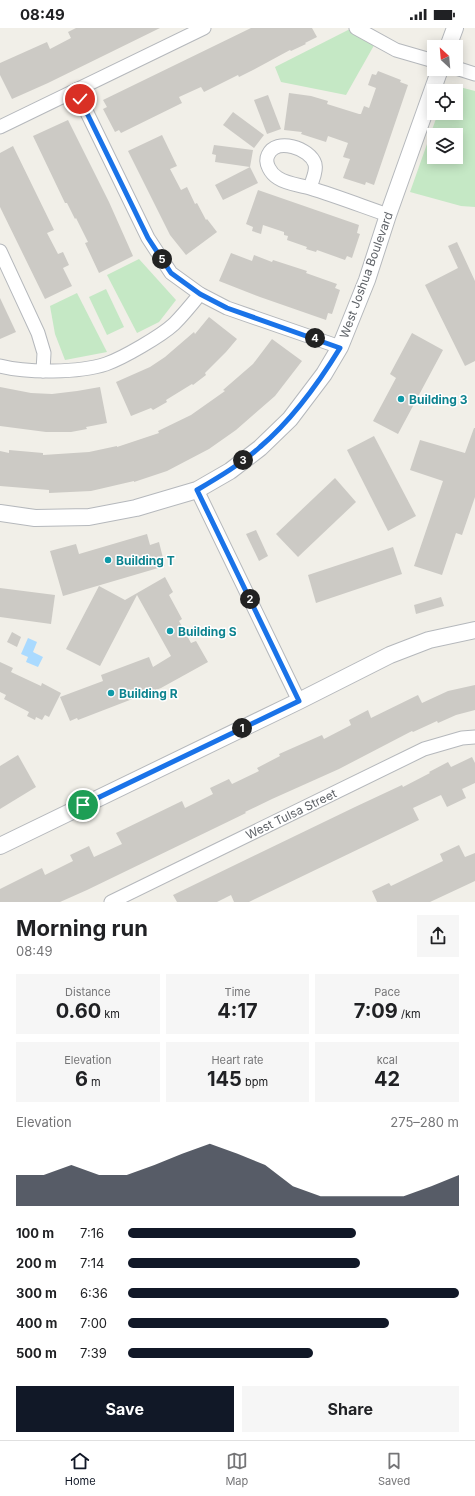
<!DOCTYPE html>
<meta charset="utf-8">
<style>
:root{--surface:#fff;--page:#f6f6f6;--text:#202124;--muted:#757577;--line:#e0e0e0;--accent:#111827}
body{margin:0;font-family:Inter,sans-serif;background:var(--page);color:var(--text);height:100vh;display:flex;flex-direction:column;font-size:15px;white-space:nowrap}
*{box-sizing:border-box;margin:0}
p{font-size:13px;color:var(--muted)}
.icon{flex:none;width:22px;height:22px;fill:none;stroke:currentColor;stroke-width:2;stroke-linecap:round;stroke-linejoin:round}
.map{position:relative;height:874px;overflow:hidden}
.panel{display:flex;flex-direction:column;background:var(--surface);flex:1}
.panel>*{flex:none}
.needle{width:26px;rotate:334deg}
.buttons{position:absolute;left:427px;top:12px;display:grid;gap:8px}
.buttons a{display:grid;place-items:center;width:36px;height:36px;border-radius:0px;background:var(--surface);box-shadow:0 2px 10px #0003;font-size:20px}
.pin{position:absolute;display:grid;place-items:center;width:34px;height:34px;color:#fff;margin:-17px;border:2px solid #fff;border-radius:50%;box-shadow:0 1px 4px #0007}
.km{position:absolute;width:20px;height:20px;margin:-10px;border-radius:50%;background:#222;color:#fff;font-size:11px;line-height:20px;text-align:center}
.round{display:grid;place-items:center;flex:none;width:42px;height:42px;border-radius:0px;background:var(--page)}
.head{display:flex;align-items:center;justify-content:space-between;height:68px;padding:0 16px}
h1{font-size:22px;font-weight:700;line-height:30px}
.figures{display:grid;grid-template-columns:repeat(3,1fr);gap:6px;height:68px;padding:4px 16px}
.figures div{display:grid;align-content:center;border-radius:0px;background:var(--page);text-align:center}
.figures b{font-size:20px;font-weight:700}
.figures small{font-size:11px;font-weight:400}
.figures p{font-size:11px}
.chart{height:112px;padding:8px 16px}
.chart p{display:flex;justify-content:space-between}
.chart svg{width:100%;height:72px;margin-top:4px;fill:var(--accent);opacity:.7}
.action{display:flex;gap:8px;margin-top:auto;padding:8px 16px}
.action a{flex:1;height:46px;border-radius:0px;background:var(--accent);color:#fff;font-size:16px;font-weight:700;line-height:46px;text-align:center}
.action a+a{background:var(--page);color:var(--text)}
ul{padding:0 16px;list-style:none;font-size:13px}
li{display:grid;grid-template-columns:64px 48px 1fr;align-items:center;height:30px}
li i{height:10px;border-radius:5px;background:var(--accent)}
.status{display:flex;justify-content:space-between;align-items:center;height:28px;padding:0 20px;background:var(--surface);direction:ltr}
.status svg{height:11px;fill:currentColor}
.tabs{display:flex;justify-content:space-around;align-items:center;height:56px;border-top:1px solid var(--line);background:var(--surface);font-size:11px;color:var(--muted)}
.tabs a{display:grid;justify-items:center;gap:2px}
.tabs .on{color:var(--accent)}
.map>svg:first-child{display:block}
.green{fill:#c5e8c5;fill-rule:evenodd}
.water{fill:#aadaff}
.building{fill:#cccac5}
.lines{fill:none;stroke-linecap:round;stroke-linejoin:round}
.minor-casing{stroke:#b5b8bc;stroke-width:15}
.tertiary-casing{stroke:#b5b8bc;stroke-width:18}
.minor{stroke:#fff;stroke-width:13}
.tertiary{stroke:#fff;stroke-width:16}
.route-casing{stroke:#fff;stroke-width:8}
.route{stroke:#1a73e8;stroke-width:5}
.culture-dot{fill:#0f9aa8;stroke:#fff;stroke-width:1.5}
.labels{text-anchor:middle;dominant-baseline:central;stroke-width:3;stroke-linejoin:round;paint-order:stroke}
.street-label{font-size:12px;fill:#5f6368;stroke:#fff}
.culture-label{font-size:12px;font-weight:bold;fill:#0d838f;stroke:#fff;text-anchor:start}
</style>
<div class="status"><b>08:49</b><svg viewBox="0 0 49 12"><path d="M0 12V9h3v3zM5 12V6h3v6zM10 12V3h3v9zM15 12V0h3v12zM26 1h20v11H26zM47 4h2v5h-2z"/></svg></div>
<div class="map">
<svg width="475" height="874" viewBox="0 0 475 874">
<rect width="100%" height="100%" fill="#f1efe8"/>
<g class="green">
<polygon points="352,0 377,12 346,67 281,54 275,39"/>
<path d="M 448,56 L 475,63 L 475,179 L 461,178 L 410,164 L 438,85 L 456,85 L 456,63 L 445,63 ZM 434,107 L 456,107 L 456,129 L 434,129 Z"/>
<polygon points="139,231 176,272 159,294 137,305 107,247"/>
<polygon points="106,261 124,299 107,307 89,269"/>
<polygon points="77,265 107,324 65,332 55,306 50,278"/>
</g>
<polygon class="water" points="28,610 37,614 33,624 43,629 38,639 26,634 28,629 21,626"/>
<g class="building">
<polygon points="76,0 160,0 48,55 12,71 0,47 0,35 47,14 50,21 71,10 68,4"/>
<polygon points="251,0 312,0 317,9 305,15 306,16 291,23 290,22 253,42 239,49 238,47 204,64 201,59 179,69 182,75 121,105 119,102 115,104 103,81 107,79 103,72"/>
<polygon points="378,43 401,52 400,54 408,57 374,157 366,154 365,157 343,150 350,131 343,129 348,115 328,108 326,114 301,106 302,104 284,102 289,65 311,68 328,73 327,76 359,86 361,86 364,78 369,80 376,60 368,57 372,46 376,47"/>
<polygon points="268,67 281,101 267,106 254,72"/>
<polygon points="233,84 264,107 254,120 223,97"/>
<polygon points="68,92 109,174 133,228 99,245 85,215 88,214 76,190 75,191 67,175 65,175 33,108"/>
<polygon points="162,107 177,138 170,141 181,162 187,159 195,176 197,175 206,192 207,191 217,204 186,227 170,207 128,123"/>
<polygon points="214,117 253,122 250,139 215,134 216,127 212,126"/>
<polygon points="13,118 54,202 47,205 58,226 63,224 69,237 63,240 72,258 45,271 0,179 0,125"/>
<polygon points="250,139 258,155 223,172 215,157"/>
<polygon points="258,162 359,197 357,205 360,206 352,230 347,228 345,232 317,222 316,224 306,221 307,219 287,212 288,208 284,207 284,204 263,197 261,206 252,203 253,199 246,196"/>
<polygon points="457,214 475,253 475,333 465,338 425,257 458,240 448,218"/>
<polygon points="231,225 252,233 254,227 272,234 273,232 307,243 306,245 337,256 335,260 340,262 332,286 328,285 326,292 260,269 219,253"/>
<polygon points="0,270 16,304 0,311"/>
<polygon points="209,289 237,311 226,324 205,345 206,347 193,357 192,356 166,372 167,374 153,382 151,380 131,388 116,354 150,339 165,329 194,304 195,306"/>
<polygon points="412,305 443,322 398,406 373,393 396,350 390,346"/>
<polygon points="272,311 302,333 275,368 236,402 209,421 167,443 134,454 134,453 91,463 49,465 49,462 0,458 0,423 9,425 9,422 43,425 43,427 89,424 117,418 117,419 159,405 158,403 191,387 225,363 223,362 253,336"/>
<polygon points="0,359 31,365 52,366 77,363 100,359 107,395 86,399 87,401 71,404 46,404 0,398"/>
<polygon points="474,400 475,400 475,469 462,507 456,505 442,547 414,538 443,453 410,442 420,412 465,425"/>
<polygon points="374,408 416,488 388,503 347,422"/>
<polygon points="335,450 356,474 298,529 276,506"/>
<polygon points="256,502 268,528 259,533 246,506"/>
<polygon points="147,506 150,517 159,514 165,538 63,568 50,523 76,516 79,526"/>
<polygon points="393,519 402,546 316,575 308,547"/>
<polygon points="165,549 173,564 169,567 182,591 179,593 191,615 196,613 208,634 161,660 78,692 77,690 70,693 60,669 103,653 101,647 149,629 153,639 171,628 137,567 100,638 66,621 99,558 125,572"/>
<polygon points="0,560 55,567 51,596 0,589"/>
<polygon points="441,569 444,578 416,586 414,577"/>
<polygon points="12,604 21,609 17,619 7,614"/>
<polygon points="0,634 13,640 11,644 41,658 42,655 61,665 49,689 45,687 42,692 36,689 35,692 27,688 29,684 4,671 6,667 0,664"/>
<polygon points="475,657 475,682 456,687 438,695 437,693 413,704 412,703 339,741 272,771 245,784 246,785 87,862 60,874 0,874 0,861 42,840 45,847 73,833 70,827 89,818 94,829 122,816 116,805 182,773 185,780 213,766 210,760 229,751 232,756 259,743 257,740 280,728 279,726 322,707 324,711 351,697 349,692 368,682 371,690 418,667 422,675 448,663"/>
<polygon points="18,727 36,759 0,781 0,738"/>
<polygon points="472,729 475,735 475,755 462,761 466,770 447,779 441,767 413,780 419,792 249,874 234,874 231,867 217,874 177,874 173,867 355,779 402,757 403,759 430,745 429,744 448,734 451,739"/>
<polygon points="459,817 465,829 475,825 475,853 430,874 377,874 372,863 389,855 391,858 443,833 440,826"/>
</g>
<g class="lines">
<defs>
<g id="minor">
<polyline points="356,0 396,22 434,33"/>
<polyline points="456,40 475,46"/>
<polyline points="76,62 148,210 171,245 200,266 227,280 340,319"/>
<polyline points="0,99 204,0"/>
<path d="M 310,160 C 312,152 317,144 315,136 C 310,120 276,109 268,127 C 264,135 271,146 278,150 C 287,156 300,157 310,160 C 336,168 362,178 388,187"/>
<polyline points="0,223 38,305 44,325 43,343"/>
<path d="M 0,338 C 27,345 79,345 106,336 C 123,330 161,308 174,296 C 183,287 192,276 200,266"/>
<polyline points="197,462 299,673"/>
<polyline points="111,874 424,721 462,710 475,709"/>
</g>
<g id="tertiary">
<polyline points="448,19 455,0"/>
<polyline points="0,485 35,490 89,489 136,480 197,462 230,443 260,420 290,391 324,346 340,319 367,252 388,187 440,41"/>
<polyline points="0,818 299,673 390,627 429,612 475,602"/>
</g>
</defs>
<use href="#minor" class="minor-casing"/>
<use href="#tertiary" class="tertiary-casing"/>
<use href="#minor" class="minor"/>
<use href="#tertiary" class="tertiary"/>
</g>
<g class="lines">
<defs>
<path id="route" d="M 80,71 L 148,210 L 171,245 L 200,266 L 227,280 L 340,320 C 318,356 293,391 260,419 C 241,436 219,449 197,462 L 299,673 L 83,777"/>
</defs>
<use href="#route" class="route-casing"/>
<use href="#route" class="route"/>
</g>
<g class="culture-dot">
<circle cx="401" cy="371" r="4"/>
<circle cx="108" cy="532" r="4"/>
<circle cx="170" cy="603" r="4"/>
<circle cx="111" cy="665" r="4"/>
</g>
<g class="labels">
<g class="street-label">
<text transform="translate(366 247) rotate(-70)">West Joshua Boulevard</text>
<text transform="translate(291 786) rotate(-26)">West Tulsa Street</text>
</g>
<g class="culture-label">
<text x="409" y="371">Building 3</text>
<text x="116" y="532">Building T</text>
<text x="178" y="603">Building S</text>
<text x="119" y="665">Building R</text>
</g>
</g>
</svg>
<div class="buttons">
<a><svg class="needle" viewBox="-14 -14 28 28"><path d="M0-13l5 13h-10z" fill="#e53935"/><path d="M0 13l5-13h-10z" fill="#757577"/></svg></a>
<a><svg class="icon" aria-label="locate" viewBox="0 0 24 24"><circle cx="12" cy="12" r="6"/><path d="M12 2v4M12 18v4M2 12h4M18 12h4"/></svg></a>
<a><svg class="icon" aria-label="layers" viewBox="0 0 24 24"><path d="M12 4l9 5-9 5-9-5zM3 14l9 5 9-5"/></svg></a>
</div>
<div class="pin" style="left:83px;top:777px;background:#1e9e55"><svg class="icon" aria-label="arrive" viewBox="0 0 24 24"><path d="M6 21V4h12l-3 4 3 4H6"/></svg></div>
<div class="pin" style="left:80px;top:71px;background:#d93025"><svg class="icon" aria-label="check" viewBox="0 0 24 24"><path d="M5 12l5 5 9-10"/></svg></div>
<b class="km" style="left:242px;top:700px">1</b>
<b class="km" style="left:250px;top:571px">2</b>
<b class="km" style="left:243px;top:432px">3</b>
<b class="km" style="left:315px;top:310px">4</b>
<b class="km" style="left:162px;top:231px">5</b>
</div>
<section class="panel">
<div class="head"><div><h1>Morning run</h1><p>08:49</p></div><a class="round"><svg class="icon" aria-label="share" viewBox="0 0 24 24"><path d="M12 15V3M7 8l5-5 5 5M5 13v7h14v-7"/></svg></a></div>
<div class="figures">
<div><p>Distance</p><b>0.60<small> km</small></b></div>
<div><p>Time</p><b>4:17</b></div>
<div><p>Pace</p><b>7:09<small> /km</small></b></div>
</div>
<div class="figures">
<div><p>Elevation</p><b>6<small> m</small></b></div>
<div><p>Heart rate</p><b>145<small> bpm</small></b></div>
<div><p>kcal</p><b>42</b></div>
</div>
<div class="chart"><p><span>Elevation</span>275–280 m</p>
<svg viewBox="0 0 160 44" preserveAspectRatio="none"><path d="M0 44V25L10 25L20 19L30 25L40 25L50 19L60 12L70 6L80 12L90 19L100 32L110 38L120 38L130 38L140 38L150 32L160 25V44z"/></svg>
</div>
<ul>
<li><b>100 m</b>7:16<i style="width:69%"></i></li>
<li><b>200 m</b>7:14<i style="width:70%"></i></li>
<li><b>300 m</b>6:36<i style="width:100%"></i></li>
<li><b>400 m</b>7:00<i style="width:79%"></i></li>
<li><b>500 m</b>7:39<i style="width:56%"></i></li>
</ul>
<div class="action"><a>Save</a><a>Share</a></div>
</section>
<nav class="tabs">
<a class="on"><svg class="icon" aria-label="home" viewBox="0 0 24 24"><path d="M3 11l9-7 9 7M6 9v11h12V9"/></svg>Home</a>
<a><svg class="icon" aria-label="map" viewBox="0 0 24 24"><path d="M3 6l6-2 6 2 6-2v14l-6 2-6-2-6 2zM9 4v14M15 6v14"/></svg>Map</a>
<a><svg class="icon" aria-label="saved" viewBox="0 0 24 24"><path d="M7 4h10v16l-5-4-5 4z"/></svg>Saved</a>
</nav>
